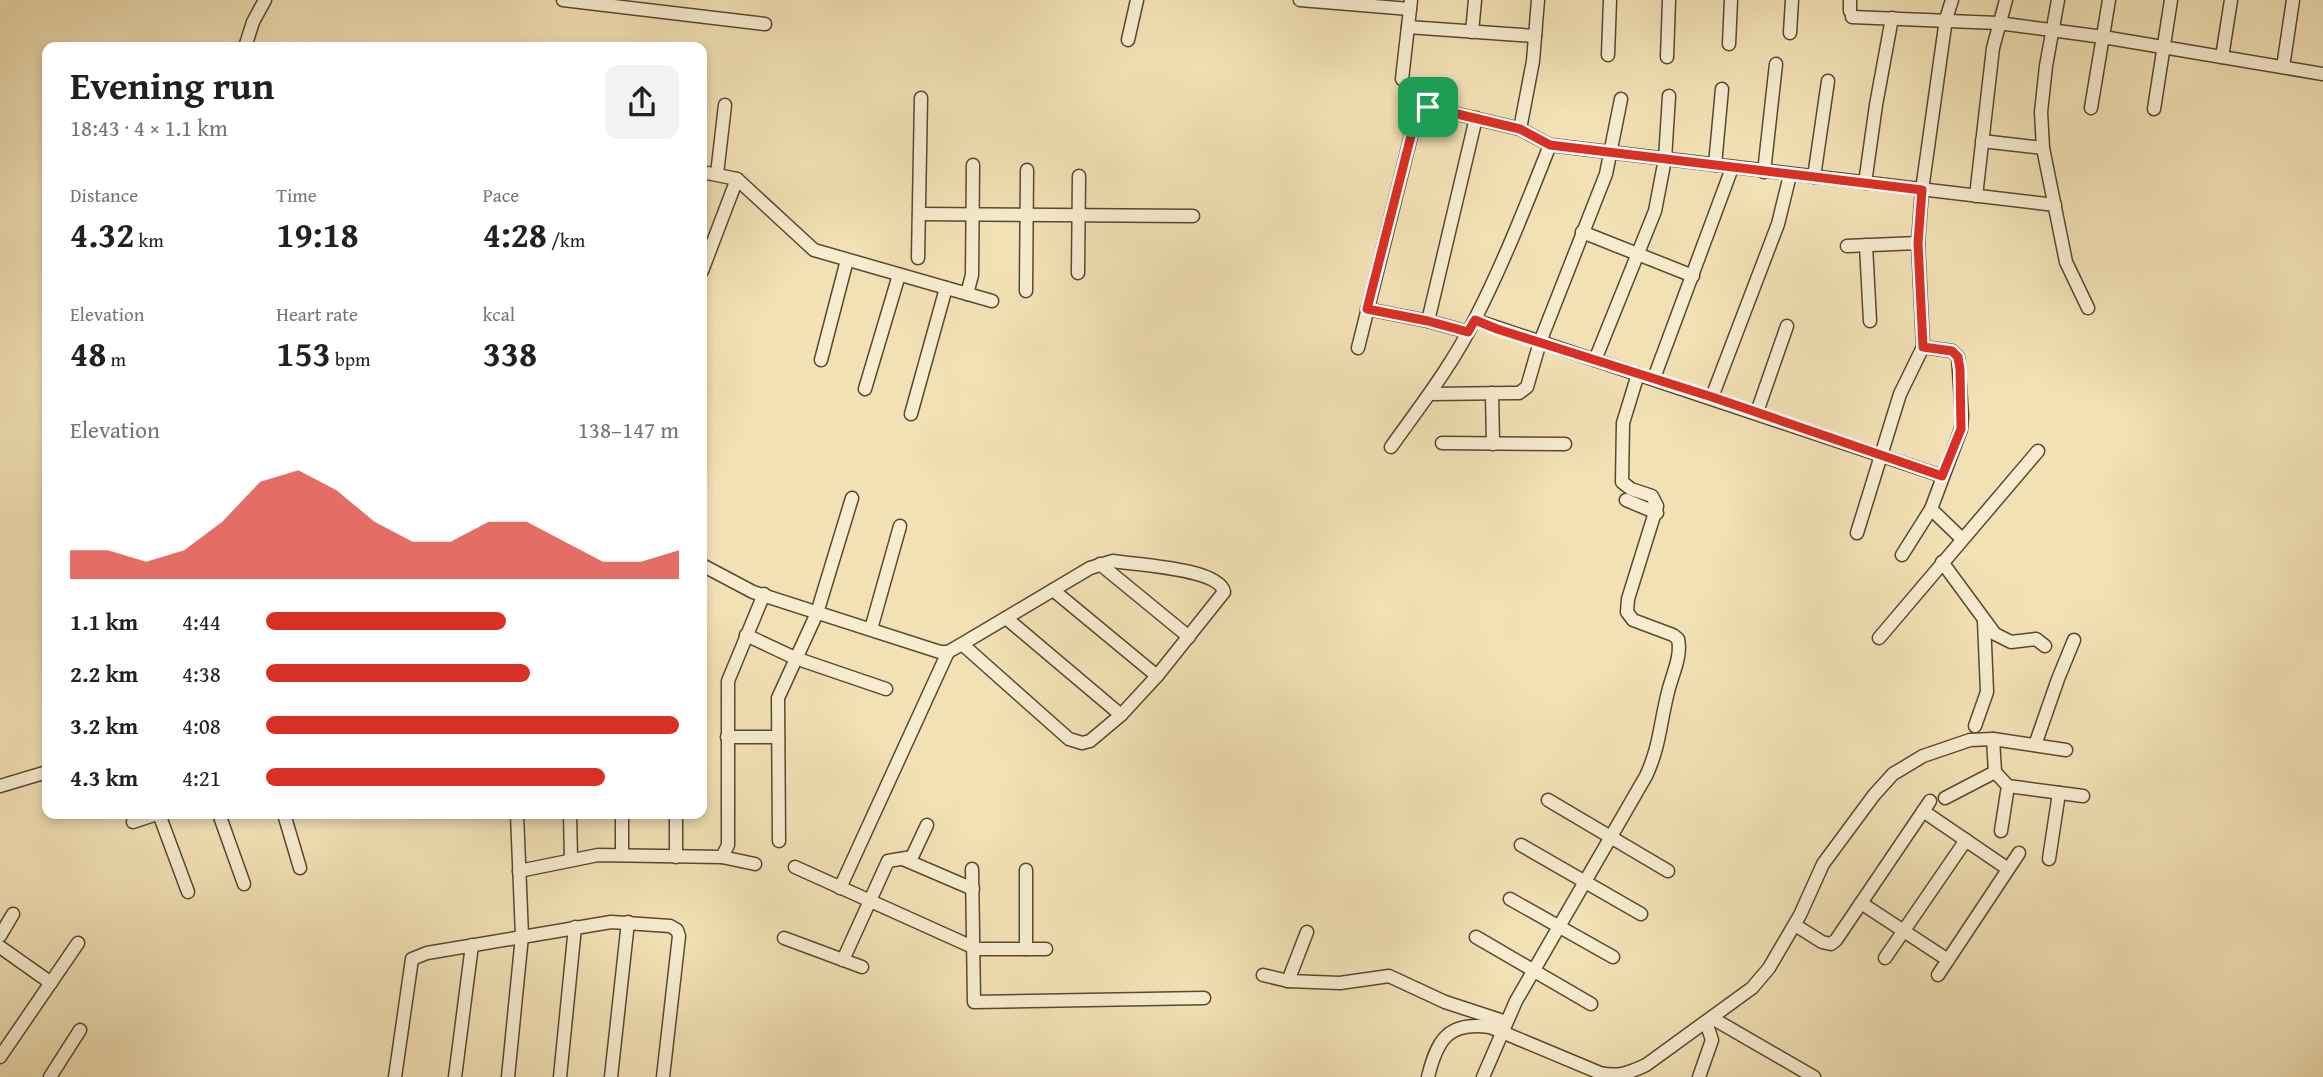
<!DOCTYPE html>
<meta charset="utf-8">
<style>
:root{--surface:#fff;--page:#f2f2f2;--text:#202124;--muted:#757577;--accent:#d93025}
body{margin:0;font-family:"Gentium Book Plus",serif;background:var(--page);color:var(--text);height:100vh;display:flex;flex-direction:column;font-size:26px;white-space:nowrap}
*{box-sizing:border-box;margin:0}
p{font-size:23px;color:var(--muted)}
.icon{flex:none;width:38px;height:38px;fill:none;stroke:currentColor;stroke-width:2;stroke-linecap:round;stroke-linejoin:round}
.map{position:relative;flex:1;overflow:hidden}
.panel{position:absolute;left:42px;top:42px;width:665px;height:777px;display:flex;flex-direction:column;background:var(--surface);border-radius:14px;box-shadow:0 4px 10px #0003}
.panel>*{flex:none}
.pin{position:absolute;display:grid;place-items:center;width:60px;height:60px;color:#fff;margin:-30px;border-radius:14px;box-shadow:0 4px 10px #0006}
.round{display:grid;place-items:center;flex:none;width:74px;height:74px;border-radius:14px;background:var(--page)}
.head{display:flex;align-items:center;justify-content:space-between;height:119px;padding:0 28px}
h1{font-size:38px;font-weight:700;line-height:52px}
.stats{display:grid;grid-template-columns:repeat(3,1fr);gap:10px;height:119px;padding:7px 28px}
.stats div{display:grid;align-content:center}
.stats b{font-size:35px;font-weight:700}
.stats small{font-size:19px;font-weight:400}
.stats p{font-size:19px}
.chart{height:196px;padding:14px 28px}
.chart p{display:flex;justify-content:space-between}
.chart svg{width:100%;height:126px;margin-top:7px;fill:var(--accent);opacity:.7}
ul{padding:0 28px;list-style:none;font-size:23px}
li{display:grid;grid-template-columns:112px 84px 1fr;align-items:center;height:52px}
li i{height:18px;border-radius:9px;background:var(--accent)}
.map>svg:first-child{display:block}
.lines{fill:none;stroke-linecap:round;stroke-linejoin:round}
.minor-casing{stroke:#584930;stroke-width:15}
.minor{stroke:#f7eccf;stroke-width:12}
.route-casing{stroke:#fff;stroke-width:14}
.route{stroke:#d93025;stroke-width:9}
</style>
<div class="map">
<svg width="2323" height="1077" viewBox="0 0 2323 1077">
<rect width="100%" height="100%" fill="#f2e1b5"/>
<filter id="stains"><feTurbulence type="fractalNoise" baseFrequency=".00286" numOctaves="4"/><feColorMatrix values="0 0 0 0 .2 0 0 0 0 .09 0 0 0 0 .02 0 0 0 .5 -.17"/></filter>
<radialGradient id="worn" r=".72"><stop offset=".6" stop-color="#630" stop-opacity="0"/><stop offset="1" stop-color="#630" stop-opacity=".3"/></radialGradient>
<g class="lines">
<defs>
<g id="minor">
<polyline points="563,0 765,24"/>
<polyline points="1300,0 1410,9"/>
<polyline points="2058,0 2046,66 2041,112 2043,148 2066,262 2088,308"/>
<polyline points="1850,11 1850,0"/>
<polyline points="1852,17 1998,23 2103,37 2323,74"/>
<polyline points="1408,27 1535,36"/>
<polyline points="1472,32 1475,0"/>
<polyline points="1790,33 1792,0"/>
<polyline points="1128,40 1137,0"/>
<polyline points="1729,44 1731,0"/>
<polyline points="245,47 253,22 265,0"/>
<polyline points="1608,55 1610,0"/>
<polyline points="1667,57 1669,0"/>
<polyline points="2222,57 2231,0"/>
<polyline points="2283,67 2293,0"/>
<polyline points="1402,79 1411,0"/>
<polyline points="2091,108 2109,0"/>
<polyline points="2154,109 2171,0"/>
<polyline points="1520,129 1533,61 1538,0"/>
<polyline points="1982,141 2043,148"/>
<polyline points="1715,165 1722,89"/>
<polyline points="702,172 737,179 814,250 992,301"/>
<polyline points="1764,172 1776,64"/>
<polyline points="717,174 725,105"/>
<polyline points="1814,177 1828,81"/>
<polyline points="1865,183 1876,105 1892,18"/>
<polyline points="1976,196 1993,48 2006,0"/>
<polyline points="919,214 1193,216"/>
<polyline points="1582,232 1693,276"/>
<polyline points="1866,245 1870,321"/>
<polyline points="1847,246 1918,243"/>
<polyline points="918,258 921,98"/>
<polyline points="702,271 737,179"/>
<polyline points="1078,273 1079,176"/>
<polyline points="1026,291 1027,170"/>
<polyline points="967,294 972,275 973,165"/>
<polyline points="1367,309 1428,321 1468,332"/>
<polyline points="1475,320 1942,476"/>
<polyline points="1428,321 1476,118"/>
<polyline points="1358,348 1415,120 1419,111 1428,107 1520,129 1550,145 2055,205"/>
<polyline points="821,360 847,260"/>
<polyline points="1595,360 1655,211 1665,159 1669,96"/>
<polyline points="1654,378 1732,168"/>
<polyline points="865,389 899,275"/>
<polyline points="1492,393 1493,444"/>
<polyline points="1431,394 1512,393 1519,393 1527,387 1540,342 1606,174 1621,99"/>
<polyline points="1712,397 1778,224 1790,175"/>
<polyline points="1757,412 1787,326"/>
<polyline points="911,414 946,288"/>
<polyline points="1442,443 1565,444"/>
<path d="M 1391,447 C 1421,405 1453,364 1476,317 C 1504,262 1527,203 1550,145"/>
<polyline points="1626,500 1657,513"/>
<polyline points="1931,509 1961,538"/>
<polyline points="1857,533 1900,394 1923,347 1918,243 1922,190 1946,19 1952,0"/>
<polyline points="1902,555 1931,509 1961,429 1962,416 1958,357 1952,351 1923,347"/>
<polyline points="1942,562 1995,634 2011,642 2036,639 2045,646"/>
<polyline points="1100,564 1189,637"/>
<path d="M 702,565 L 753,592 L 940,652 L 948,652 L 962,644 L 1090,568 L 1113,561 C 1136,565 1219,568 1224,592 L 1157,676 L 1121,715 L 1090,741 L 1082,743 L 1069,739 L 962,644"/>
<polyline points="1053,590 1157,676"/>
<polyline points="1006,618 1121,715"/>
<polyline points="871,629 900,526"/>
<polyline points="746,635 795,658 886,689"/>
<polyline points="1879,638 2038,451"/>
<polyline points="1975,726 1987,692 1984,621"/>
<polyline points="727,737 778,737"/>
<polyline points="1993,739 1995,772 2008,786 2083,796"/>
<polyline points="2035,745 2058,679 2074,640"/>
<polyline points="0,786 47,772"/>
<polyline points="1945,798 1995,772"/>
<polyline points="1548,800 1668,871"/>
<polyline points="1923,811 2008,869"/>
<polyline points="159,814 188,892"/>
<polyline points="219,814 244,884"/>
<polyline points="284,814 300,868"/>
<polyline points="570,814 571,859"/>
<polyline points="676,814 676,857"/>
<polyline points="133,822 157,814"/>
<polyline points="2001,831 2008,786"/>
<polyline points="779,841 778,698 817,613 852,498"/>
<polyline points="1521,845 1641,914"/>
<polyline points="622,854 622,814"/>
<polyline points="722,857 755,864"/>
<polyline points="903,859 973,889"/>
<polyline points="2049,859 2059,793"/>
<polyline points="795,867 977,949 1046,949"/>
<polyline points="972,869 974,1002 1204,998"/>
<polyline points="1026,870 1026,949"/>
<polyline points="519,871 598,855 722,857 728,845 728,681 764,594"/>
<polyline points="840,888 948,652"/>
<polyline points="1510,899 1613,957"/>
<polyline points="1861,903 1948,960"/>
<polyline points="1795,925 1822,942 1831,944 1836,940 1930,801"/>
<polyline points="0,936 13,914"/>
<polyline points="1476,937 1591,1004"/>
<polyline points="784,938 862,967"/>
<polyline points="0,947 51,983"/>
<polyline points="1885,958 1966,840"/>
<polyline points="843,960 888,861 912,857 927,825"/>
<polyline points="1263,975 1288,981 1340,983 1389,976 1445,1002 1506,1022"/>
<polyline points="1938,975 2019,853"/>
<polyline points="1288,981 1307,932"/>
<polyline points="1712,1018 1814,1077"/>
<polyline points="0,1057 78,943"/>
<polyline points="50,1077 80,1030"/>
<polyline points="395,1077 412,959 427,953 611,922 670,926 677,930 679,936 663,1077"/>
<polyline points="455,1077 472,945"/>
<polyline points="508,1077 522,936 517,814"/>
<polyline points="560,1077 575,927"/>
<polyline points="611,1077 628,922"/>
<path d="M 1428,1077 C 1437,1040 1448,1021 1490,1027 L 1600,1073 C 1618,1077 1629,1073 1646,1065 L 1752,988 L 1769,968 L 1800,915 L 1823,864 L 1874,795 L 1893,774 L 1923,756 L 1970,740 L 1993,739 L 2066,750"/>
<path d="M 1483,1077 L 1516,1001 L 1646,776 C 1660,746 1660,723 1668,692 C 1672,675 1682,656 1678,639 L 1673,635 L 1633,620 L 1627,612 L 1628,599 L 1657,506 L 1652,496 L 1631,489 L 1622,482 L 1623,423 L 1638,374"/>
<polyline points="1699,1077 1712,1040 1706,1022"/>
</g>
</defs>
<use href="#minor" class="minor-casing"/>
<use href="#minor" class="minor"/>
</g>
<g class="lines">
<defs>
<polygon id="route" points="1428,107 1520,129 1550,145 1922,190 1918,243 1923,347 1952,351 1958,357 1960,369 1961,429 1942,476 1712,397 1497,329 1475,320 1468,332 1428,321 1367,309 1415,120 1419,111"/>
</defs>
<use href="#route" class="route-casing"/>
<use href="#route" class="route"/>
</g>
<rect width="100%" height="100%" filter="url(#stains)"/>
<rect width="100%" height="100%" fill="url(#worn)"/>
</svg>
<div class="pin" style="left:1428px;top:107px;background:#1e9e55"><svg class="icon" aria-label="arrive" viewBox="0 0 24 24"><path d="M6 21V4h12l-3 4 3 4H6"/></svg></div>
<section class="panel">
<div class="head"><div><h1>Evening run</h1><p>18:43 · 4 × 1.1 km</p></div><a class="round"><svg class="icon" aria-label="share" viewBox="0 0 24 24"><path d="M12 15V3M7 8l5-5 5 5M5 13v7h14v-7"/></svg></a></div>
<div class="stats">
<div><p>Distance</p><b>4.32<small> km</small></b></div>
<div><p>Time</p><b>19:18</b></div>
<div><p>Pace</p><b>4:28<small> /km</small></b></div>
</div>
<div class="stats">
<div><p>Elevation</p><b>48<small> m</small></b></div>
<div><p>Heart rate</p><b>153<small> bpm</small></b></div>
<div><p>kcal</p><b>338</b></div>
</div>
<div class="chart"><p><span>Elevation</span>138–147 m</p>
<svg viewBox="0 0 160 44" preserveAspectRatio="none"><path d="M0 44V34L10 34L20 38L30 34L40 24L50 10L60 6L70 13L80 24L90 31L100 31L110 24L120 24L130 31L140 38L150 38L160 34V44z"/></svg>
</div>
<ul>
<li><b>1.1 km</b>4:44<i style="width:58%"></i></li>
<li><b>2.2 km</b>4:38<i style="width:64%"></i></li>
<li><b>3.2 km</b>4:08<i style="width:100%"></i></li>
<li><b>4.3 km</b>4:21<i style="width:82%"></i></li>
</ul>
</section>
</div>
